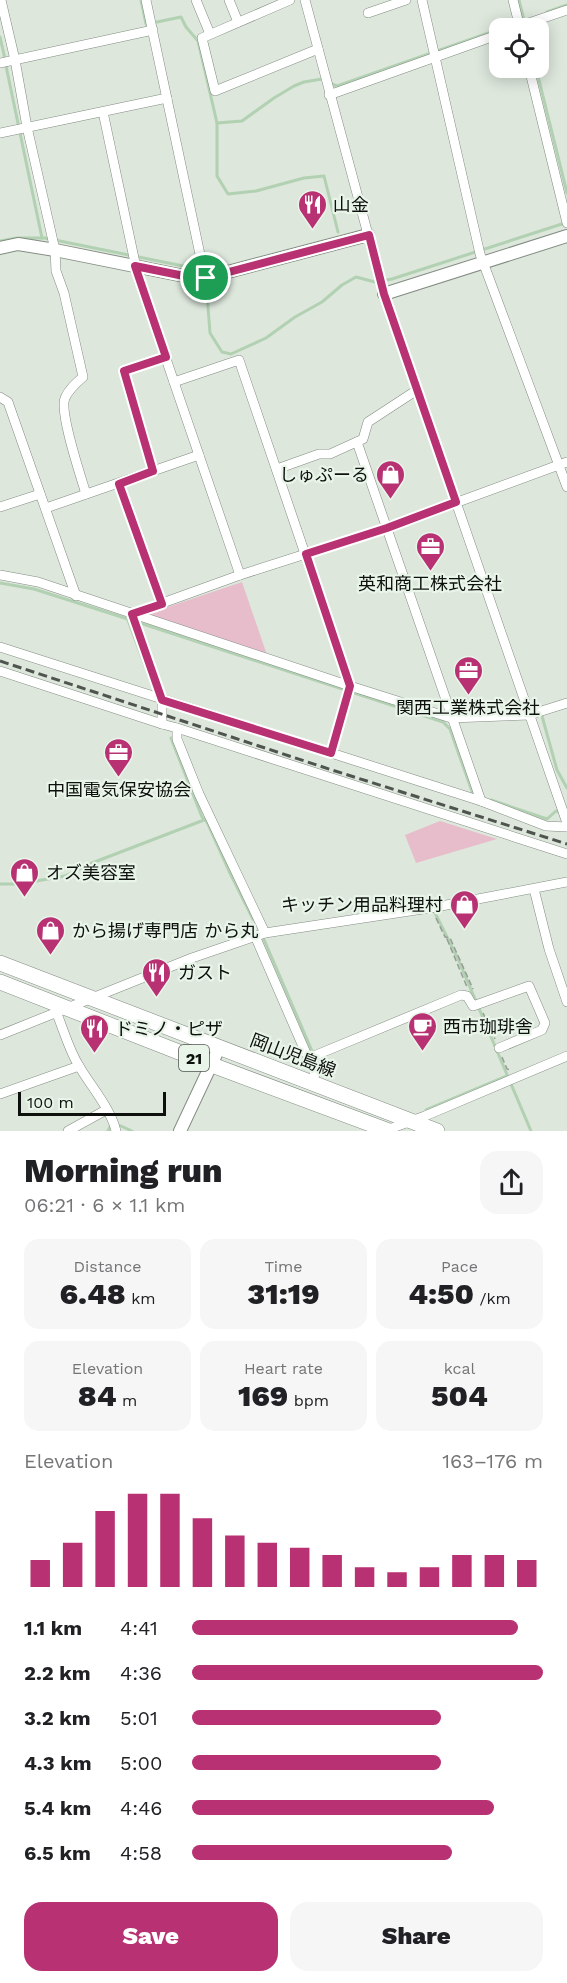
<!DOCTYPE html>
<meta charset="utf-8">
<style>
:root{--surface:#fff;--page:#f6f6f6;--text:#202124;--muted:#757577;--accent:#b83172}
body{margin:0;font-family:"Work Sans","Noto Sans JP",sans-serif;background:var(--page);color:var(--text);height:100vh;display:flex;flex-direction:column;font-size:22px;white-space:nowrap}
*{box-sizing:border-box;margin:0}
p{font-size:20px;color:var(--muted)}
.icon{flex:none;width:33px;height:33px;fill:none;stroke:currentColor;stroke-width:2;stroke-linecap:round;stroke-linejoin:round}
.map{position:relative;height:1131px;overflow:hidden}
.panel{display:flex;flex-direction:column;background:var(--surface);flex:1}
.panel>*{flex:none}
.buttons{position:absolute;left:489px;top:18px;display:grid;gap:12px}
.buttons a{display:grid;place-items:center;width:60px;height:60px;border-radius:12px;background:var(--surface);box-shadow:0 3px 15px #0003;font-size:30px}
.scale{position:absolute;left:18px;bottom:15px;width:148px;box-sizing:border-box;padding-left:6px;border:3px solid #0d100d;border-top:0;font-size:16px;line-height:21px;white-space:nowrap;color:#0d100d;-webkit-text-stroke:4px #eaf5ea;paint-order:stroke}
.pin{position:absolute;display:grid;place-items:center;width:51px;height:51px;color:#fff;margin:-26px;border:3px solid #fff;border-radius:50%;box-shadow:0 2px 6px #0007}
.round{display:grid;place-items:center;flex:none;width:63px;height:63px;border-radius:18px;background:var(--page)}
.headline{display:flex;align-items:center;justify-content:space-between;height:102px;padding:0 24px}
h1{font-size:33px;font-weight:800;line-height:45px}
.metrics{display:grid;grid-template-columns:repeat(3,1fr);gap:9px;height:102px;padding:6px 24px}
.metrics div{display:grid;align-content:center;border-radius:15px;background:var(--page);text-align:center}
.metrics b{font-size:30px;font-weight:800}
.metrics small{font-size:16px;font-weight:400}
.metrics p{font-size:16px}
.chart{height:168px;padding:12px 24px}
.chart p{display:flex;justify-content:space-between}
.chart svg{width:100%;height:108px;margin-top:6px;stroke:var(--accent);stroke-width:6}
.primary-button{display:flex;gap:12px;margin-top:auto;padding:12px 24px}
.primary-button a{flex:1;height:69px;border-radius:18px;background:var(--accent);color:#fff;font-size:24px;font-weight:800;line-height:69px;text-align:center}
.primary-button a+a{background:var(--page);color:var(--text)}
ul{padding:0 24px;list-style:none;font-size:20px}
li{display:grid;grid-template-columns:96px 72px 1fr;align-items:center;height:45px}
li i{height:15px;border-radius:8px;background:var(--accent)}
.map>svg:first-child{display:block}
.green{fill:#e7bdcc}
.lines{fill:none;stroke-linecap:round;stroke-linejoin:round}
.stream{stroke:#b2d1b2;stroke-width:3}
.minor-casing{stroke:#838c83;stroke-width:10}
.tertiary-casing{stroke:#838c83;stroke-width:14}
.primary-casing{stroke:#838c83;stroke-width:16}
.path{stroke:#969d95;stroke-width:1.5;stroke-dasharray:6 3;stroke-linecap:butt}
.minor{stroke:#fff;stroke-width:9}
.tertiary{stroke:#fff;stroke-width:12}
.primary{stroke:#fff;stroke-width:15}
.rail{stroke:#4f544f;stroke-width:3;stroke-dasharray:9 4.5;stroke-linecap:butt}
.route-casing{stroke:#fff;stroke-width:12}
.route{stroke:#b83172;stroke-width:8}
.labels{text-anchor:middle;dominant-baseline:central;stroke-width:4.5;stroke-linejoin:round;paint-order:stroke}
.shield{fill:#eaf5ea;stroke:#4f554f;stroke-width:1.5}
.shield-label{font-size:16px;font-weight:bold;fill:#0d100d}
.poi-label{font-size:18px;fill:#0d100d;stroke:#eaf5ea;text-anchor:start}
.street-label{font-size:18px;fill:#0d100d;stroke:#eaf5ea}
</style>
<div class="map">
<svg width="567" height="1131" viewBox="0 0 567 1131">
<rect width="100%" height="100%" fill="#dde7dc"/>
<g class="green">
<polygon points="242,582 267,655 150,617 150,613"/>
<polygon points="440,821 497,839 416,863 405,835"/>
</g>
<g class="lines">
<g class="stream">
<polyline points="141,0 146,24 148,24"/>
<polyline points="519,0 525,24"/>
<polyline points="547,12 567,5"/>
<polyline points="157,22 181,17 186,27 198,41 217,123 242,121 274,98 294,86 304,82 322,79"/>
<polyline points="500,28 513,24"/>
<polyline points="0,37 5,59"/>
<polyline points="6,66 42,238"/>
<polyline points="536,68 567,193"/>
<polyline points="332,84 337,86 500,29"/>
<polyline points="217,123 217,176 228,194 256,191 304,178 324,176 338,232"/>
<polyline points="0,241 17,238 45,238 188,267 193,273"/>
<polyline points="199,281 207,294 210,333 222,352 231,354 266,338 295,317 322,302 342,285 356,277 375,282 392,279 565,223"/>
<polyline points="0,583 34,589 131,620"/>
<polyline points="128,620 153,687"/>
<polyline points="137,622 443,722 450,729 473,794"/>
<polyline points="542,716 557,770 567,788"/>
<polyline points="171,738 202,817 207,822 229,871 253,919"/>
<polyline points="491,800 547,819 556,811 562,813"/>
<polyline points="0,884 19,884 65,876 92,863 204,820"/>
<polyline points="434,911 458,959 531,1131"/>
<polyline points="262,935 312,1051"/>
<polyline points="426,1110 507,1076"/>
<polyline points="108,1131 111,1125 121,1126 132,1131"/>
</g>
<defs>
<g id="minor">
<path d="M 1,0 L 15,60 L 27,127 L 55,250 L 56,271 L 64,293 L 83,377 C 76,383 69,389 65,398 C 59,412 81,477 86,494"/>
<polyline points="146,0 205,278"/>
<polyline points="196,0 210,34"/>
<polyline points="229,0 238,22"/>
<polyline points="290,0 202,38 215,91 318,49"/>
<polyline points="305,0 384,294 567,823"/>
<polyline points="422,0 480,254 567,487"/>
<polyline points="513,0 520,28"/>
<polyline points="368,13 406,0"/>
<polyline points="514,28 567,10"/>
<polyline points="0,63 153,30"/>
<polyline points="529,68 567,223"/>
<polyline points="329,95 500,34"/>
<polyline points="103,112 138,277 240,575"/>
<polyline points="0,133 167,98"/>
<polyline points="174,382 239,360 350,686 331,753"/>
<polyline points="0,397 8,402 76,596"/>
<polyline points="357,442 481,801"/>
<polyline points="277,469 319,454 330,454 363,439 368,422 417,390"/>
<polyline points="153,471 124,371 166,357"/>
<polyline points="119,484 162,604"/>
<polyline points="0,507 40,494"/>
<polyline points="46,508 199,455"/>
<polyline points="0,575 38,582 350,686 451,718 529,715 567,703"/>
<polyline points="132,614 240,575 387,528 567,462"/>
<polyline points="132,614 162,700 162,724 177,728 177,739 199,794 265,933"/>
<polyline points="0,647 481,801 546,826 567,827"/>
<polyline points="0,671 162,724"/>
<polyline points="177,728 567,854"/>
<polyline points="534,889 549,949 567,1002"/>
<polyline points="255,936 315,1074 312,1083"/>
<path d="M 57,1014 C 64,1031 69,1050 79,1066 C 90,1085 111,1109 116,1131"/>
<polyline points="0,1035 192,958 265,933 436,907 567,882"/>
<polyline points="309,1058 461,995 467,996 473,1006 529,986 545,1023 542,1030 499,1048"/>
<polyline points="0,1094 79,1066"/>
<polyline points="68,1131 106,1110"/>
<polyline points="384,1131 425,1116 567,1056"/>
</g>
<g id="tertiary">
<polyline points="0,248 18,244 55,250 194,278 205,278 368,235"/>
<polyline points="384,294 567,236"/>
<polyline points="180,1131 219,1048"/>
</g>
<g id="primary">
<polyline points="0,963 437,1131"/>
<polyline points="0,982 212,1065 389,1131"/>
</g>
</defs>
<use href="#minor" class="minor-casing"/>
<use href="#tertiary" class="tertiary-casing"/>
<use href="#primary" class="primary-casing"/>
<g class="path">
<polyline points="436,918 445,937 450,938 473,989"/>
<polyline points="447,939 467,987"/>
<polyline points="483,1013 495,1039"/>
<polyline points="502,1057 507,1069 511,1070"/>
</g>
<use href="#minor" class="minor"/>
<use href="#tertiary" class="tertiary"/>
<use href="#primary" class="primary"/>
<polyline class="rail" points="0,661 332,770 567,844"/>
</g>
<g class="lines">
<defs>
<polygon id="route" points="369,235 384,294 456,502 387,528 306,554 350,686 331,753 162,700 132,614 162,604 119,484 153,471 124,371 166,357 135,266 194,278 206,278"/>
</defs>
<use href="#route" class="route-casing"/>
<use href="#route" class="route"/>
</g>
<defs>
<symbol id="restaurant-pin" viewBox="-11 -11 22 30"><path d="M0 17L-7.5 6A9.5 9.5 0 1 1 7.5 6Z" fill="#b83172" stroke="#eaf5ea"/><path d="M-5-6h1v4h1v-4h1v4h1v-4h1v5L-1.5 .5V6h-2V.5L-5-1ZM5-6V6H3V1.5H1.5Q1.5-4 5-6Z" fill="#fff"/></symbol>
<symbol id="shop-pin" viewBox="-11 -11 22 30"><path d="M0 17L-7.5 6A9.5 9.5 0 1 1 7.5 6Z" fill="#b83172" stroke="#eaf5ea"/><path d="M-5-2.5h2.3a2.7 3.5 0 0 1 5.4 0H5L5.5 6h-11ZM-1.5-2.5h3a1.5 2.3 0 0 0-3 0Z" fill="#fff"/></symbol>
<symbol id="office-pin" viewBox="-11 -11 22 30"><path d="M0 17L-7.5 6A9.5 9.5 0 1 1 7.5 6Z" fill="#b83172" stroke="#eaf5ea"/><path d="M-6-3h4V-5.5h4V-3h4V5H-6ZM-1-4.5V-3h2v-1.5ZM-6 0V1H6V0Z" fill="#fff"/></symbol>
<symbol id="cafe-pin" viewBox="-11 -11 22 30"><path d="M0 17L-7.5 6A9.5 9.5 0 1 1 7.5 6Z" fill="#b83172" stroke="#eaf5ea"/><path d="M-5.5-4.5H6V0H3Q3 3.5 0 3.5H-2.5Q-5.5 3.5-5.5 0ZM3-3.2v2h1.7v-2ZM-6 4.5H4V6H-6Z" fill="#fff"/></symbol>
</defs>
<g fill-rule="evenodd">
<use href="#restaurant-pin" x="296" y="188" width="33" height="45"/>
<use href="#shop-pin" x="374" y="458" width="33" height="45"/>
<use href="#office-pin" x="414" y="530" width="33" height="45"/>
<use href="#office-pin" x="452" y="654" width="33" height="45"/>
<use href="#office-pin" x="102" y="736" width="33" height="45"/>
<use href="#shop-pin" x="8" y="856" width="33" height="45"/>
<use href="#shop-pin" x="448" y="888" width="33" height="45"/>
<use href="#shop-pin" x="34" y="914" width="33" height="45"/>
<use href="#restaurant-pin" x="140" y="956" width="33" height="45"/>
<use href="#cafe-pin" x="406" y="1010" width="33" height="45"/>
<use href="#restaurant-pin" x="78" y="1012" width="33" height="45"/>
</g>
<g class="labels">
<rect class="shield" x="179" y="1045" width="30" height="26" rx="4.5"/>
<g class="shield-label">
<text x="194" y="1058">21</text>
</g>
<g class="poi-label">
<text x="333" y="204">山金</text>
<text x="369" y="474" text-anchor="end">しゅぷーる</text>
<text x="430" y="583" text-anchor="middle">英和商工株式会社</text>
<text x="468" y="707" text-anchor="middle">関西工業株式会社</text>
<text x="119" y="789" text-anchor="middle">中国電気保安協会</text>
<text x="46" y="872">オズ美容室</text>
<text x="443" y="904" text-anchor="end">キッチン用品料理村</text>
<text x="72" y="930">から揚げ専門店 から丸</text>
<text x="178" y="972">ガスト</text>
<text x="443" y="1026">西市珈琲舎</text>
<text x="115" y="1028">ドミノ・ピザ</text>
</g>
<g class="street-label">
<text transform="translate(293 1055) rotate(21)">岡山児島線</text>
</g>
</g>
</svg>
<div class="buttons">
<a><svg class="icon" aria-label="locate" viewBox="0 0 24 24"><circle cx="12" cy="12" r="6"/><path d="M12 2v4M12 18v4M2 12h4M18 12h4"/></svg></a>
</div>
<div class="scale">100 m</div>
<div class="pin" style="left:206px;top:278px;background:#1e9e55"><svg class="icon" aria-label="arrive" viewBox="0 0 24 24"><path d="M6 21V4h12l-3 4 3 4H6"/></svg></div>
</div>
<section class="panel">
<div class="headline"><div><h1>Morning run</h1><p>06:21 · 6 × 1.1 km</p></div><a class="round"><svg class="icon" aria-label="share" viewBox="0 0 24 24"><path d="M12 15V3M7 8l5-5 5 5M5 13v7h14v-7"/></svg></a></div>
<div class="metrics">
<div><p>Distance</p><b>6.48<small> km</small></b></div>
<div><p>Time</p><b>31:19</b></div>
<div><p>Pace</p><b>4:50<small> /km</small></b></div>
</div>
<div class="metrics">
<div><p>Elevation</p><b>84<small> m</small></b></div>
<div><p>Heart rate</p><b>169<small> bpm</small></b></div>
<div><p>kcal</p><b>504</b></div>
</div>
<div class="chart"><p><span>Elevation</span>163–176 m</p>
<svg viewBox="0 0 160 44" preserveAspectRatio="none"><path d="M5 44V33M15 44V26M25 44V13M35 44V6M45 44V6M55 44V16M65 44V23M75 44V26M85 44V28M95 44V31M105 44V36M115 44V38M125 44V36M135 44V31M145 44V31M155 44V33"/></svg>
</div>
<ul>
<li><b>1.1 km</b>4:41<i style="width:93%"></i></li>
<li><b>2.2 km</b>4:36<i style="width:100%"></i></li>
<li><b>3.2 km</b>5:01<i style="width:71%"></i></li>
<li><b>4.3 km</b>5:00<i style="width:71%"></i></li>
<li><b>5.4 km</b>4:46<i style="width:86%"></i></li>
<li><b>6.5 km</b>4:58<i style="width:74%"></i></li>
</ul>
<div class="primary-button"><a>Save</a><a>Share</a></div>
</section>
